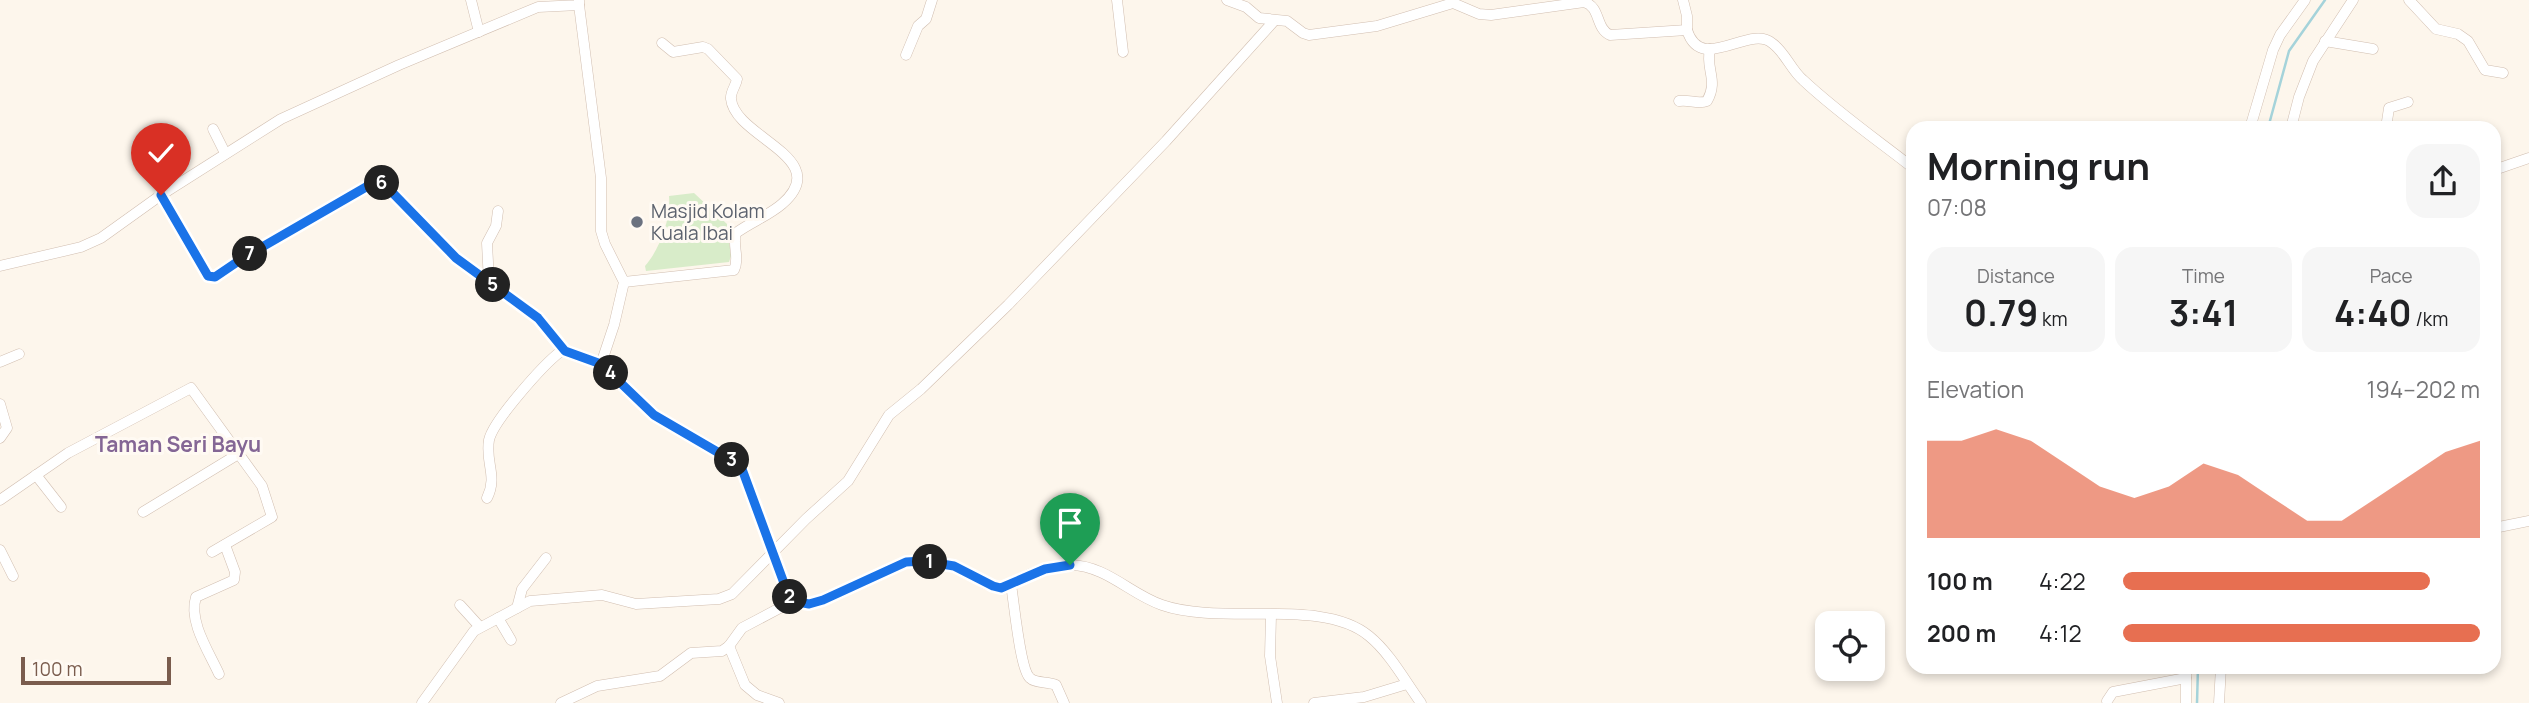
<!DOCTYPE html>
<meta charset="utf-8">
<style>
:root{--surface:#fff;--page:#f6f6f6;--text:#202124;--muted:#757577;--accent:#e76f51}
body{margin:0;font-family:Manrope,sans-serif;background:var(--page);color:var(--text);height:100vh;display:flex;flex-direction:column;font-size:26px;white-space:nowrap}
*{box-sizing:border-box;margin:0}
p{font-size:23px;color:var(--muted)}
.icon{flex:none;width:38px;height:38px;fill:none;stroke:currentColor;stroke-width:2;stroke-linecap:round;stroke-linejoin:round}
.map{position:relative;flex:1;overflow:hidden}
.panel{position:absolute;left:1906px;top:121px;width:595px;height:553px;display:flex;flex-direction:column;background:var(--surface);border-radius:21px;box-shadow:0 4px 10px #0003}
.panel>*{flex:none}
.controls{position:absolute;left:1815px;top:611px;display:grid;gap:14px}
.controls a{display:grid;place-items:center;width:70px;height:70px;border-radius:14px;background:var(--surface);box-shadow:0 4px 10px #0003;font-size:35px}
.scale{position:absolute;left:21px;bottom:18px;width:150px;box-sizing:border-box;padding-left:7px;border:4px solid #7a5c4d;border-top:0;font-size:19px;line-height:24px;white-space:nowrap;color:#7a5c4d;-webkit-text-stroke:5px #fffaf3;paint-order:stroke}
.pin{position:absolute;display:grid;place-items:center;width:60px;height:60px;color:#fff;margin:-72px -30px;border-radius:50% 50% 50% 0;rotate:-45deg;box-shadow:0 0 7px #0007}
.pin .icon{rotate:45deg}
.km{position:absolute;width:35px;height:35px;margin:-18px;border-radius:50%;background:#222;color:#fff;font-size:19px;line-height:35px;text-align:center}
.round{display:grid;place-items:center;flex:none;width:74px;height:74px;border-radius:21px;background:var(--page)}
.summary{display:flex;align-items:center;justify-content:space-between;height:119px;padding:0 21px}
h1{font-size:38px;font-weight:700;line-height:52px}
.figures{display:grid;grid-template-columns:repeat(3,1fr);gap:10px;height:119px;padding:7px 21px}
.figures div{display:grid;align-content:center;border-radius:18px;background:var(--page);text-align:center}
.figures b{font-size:35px;font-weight:700}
.figures small{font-size:19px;font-weight:400}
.figures p{font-size:19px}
.chart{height:196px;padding:14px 21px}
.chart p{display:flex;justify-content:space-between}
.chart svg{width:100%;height:126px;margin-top:7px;fill:var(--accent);opacity:.7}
ul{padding:0 21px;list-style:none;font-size:23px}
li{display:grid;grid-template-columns:112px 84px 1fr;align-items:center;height:52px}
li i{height:18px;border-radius:9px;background:var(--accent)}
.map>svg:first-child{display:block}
.green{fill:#d8ecc9}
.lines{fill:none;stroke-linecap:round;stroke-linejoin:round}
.stream{stroke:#a5d3da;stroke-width:2.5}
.street-casing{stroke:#d1beb0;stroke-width:11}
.street{stroke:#fff;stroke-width:10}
.route-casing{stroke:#fff;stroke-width:14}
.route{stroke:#1a73e8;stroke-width:9}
.worship-dot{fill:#6b7280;stroke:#fffaf3;stroke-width:2.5}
.labels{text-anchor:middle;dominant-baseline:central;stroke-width:6;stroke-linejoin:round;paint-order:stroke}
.worship-label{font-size:19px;fill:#5b616d;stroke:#fffaf3;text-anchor:start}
.neighbourhood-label{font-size:21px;font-weight:bold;fill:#846695;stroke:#fffaf3}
</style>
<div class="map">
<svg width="2529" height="703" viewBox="0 0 2529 703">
<rect width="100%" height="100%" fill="#fdf6ec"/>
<path class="green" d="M 694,193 L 727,224 L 731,256 L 729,262 L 646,271 L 645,266 C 660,249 671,219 669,196 Z"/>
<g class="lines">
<g class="stream">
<polyline points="2268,128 2289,51 2325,0"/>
<polyline points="2197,703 2198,667"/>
</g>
<defs>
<g id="street">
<polyline points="471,0 479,32"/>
<polyline points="1117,0 1123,52"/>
<path d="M 1227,0 L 1246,7 L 1259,18 L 1287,21 L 1303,33 L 1309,35 L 1377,26 L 1453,3 L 1479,14 L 1491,15 L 1584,2 C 1601,7 1595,28 1610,35 L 1687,30 C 1701,75 1749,24 1772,43 C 1785,52 1791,70 1803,80 C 1837,112 1876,139 1913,168"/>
<polyline points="1683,0 1687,16 1687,30"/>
<polyline points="2409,0 2436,29 2458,34 2468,41 2485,70 2503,73"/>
<path d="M 579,5 L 601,178 L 601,231 L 605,244 L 624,282 L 614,325 L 601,364 L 654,415 L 731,458 L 742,469 L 788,594 L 793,601 L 809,604 L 823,600 L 906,562 C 924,560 947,562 963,570 C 975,576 988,588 1001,588 C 1012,587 1021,579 1030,574 C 1042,569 1057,565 1071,565 C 1107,566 1130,594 1162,605 C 1222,626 1322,597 1369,636 C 1390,653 1405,681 1421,703"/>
<polyline points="2325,41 2373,49"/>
<polyline points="906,55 918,26 926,19 932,0"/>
<path d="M 1679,101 C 1689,99 1698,105 1707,101 C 1719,80 1705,69 1710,49"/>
<polyline points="2250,128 2273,50 2280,35 2305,0"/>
<polyline points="2291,128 2299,97 2313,61 2353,0"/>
<polyline points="2386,128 2389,108 2408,102"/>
<polyline points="213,129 225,153"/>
<polyline points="2494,170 2529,158"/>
<polyline points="161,195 208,276 215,277 243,258 373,183 384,184 456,258 538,318 565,351"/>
<polyline points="0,266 81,247 101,238 161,195 281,119 399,65 538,7 579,5 579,1"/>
<polyline points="489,282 487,243 496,226 498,211"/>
<path d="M 624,282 L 734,270 C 740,258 732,245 736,233 C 751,222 768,216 782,204 C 835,158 735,138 731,99 C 730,92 736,86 737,79 L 708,49 L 703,47 L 673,52 L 662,43"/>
<polyline points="0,362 19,354"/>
<polyline points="0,404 7,428 0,438"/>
<polyline points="36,475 61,507"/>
<path d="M 487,498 C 498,476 485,463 489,440 C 493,421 543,365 560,352 L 565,351 L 601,364"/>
<polyline points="0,500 68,453 191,388 262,486 272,517 212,552"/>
<polyline points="143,512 240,453"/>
<polyline points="2494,528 2529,521"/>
<polyline points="0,550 13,576"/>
<path d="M 1011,585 C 1014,601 1020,670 1030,678 C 1036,684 1048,681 1056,685 L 1064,703"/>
<polyline points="460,605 480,627"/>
<polyline points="517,608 522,589 546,558"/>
<polyline points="1271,615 1270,656 1277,703"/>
<polyline points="498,618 511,640"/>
<polyline points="729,646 745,685 757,695 779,703"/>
<path d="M 219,674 C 209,652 188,621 196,597 L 234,580 L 235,572 L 225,545"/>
<polyline points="2107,701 2113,692 2186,678"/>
<polyline points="422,703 474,631 530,601 602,595 636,604 719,599 732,594 806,519 848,481 889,415 921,389 1008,305 1166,141 1274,21"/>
<polyline points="561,703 597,686 660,676 691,653 722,651 729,646 742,628 793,601"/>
<polyline points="1314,703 1364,697 1407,684"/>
<polyline points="2186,703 2186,667"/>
<polyline points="2219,703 2221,667"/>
</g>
</defs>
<use href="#street" class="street-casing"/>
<use href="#street" class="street"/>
</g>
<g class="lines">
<defs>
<polyline id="route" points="161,195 208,276 215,277 243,258 373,183 384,184 456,258 538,318 565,351 601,364 654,415 738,464 742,469 788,594 793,601 809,604 823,600 906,562 923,561 954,566 993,586 1001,588 1045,569 1070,565"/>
</defs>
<use href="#route" class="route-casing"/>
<use href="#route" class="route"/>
</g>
<circle class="worship-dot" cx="637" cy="222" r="7"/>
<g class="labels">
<g class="worship-label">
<text x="651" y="211">Masjid Kolam<tspan x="651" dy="22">Kuala Ibai</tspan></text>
</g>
<g class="neighbourhood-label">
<text x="178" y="444">Taman Seri Bayu</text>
</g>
</g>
</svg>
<div class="controls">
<a><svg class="icon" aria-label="locate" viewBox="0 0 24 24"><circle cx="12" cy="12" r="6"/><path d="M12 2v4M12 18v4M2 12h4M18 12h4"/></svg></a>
</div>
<div class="scale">100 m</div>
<div class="pin" style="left:1070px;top:565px;background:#1e9e55"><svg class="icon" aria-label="arrive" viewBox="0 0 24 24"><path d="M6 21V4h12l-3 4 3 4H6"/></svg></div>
<div class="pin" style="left:161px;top:195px;background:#d93025"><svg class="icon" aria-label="check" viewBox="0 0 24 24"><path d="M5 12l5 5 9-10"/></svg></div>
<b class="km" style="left:930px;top:562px">1</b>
<b class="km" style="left:790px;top:597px">2</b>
<b class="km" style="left:732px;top:460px">3</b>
<b class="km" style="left:611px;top:373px">4</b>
<b class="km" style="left:493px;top:285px">5</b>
<b class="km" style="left:382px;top:183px">6</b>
<b class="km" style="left:250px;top:254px">7</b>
<section class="panel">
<div class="summary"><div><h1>Morning run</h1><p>07:08</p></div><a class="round"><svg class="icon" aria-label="share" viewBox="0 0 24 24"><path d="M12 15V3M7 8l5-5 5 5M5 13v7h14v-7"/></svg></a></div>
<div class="figures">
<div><p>Distance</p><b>0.79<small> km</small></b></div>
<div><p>Time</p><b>3:41</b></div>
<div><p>Pace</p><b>4:40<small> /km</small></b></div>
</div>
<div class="chart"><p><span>Elevation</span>194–202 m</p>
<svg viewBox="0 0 160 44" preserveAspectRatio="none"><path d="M0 44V10L10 10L20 6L30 10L40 18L50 26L60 30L70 26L80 18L90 22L100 30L110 38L120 38L130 30L140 22L150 14L160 10V44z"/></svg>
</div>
<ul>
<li><b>100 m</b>4:22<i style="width:86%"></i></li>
<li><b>200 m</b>4:12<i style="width:100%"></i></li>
</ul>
</section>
</div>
